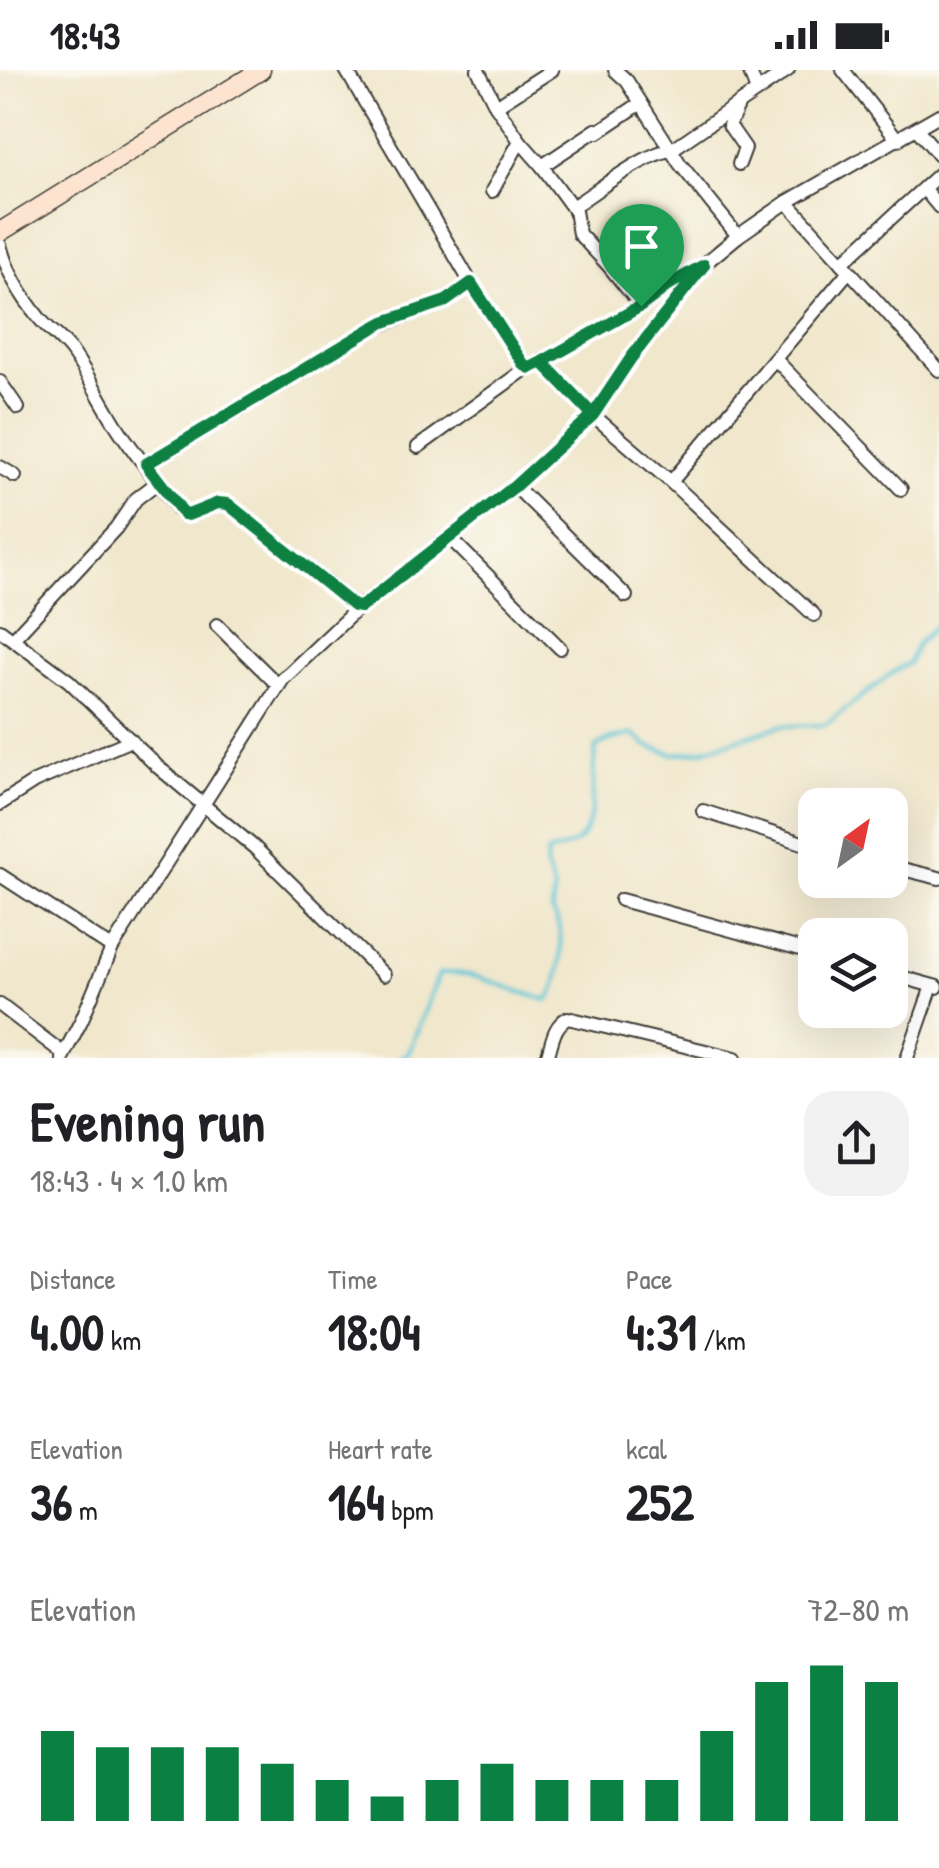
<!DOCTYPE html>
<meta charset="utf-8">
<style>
:root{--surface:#fff;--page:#f2f2f2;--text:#202124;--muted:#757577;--accent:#0b8043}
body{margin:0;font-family:"Patrick Hand",sans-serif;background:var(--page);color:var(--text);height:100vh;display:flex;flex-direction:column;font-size:38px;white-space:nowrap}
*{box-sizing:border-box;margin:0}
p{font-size:32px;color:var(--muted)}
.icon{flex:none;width:55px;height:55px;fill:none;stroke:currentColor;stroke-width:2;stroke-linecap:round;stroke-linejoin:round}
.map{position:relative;height:988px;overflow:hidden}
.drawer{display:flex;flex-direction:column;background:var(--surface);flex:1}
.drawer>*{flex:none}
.needle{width:65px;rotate:33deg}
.controls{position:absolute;left:798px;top:718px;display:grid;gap:20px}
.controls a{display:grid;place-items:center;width:110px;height:110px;border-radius:20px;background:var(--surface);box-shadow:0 10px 40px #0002;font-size:50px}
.pin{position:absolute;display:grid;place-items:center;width:85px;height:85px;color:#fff;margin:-102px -42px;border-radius:50% 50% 50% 0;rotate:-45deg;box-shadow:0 0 10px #0007}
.pin .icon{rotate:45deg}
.round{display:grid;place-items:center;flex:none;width:105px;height:105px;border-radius:30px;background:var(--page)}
.head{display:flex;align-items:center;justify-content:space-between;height:170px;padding:0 30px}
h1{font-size:55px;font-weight:800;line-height:75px}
.stats{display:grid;grid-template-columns:repeat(3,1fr);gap:15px;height:170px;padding:10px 30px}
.stats div{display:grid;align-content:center}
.stats b{font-size:50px;font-weight:800}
.stats small{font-size:28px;font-weight:400}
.stats p{font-size:28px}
.chart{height:280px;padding:20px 30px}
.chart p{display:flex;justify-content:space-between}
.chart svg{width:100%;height:180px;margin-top:10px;stroke:var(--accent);stroke-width:6}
.status{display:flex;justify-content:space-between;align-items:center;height:70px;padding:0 50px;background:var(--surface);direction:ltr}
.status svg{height:28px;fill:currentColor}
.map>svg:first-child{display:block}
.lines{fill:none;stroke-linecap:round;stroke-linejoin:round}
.stream{stroke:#5cc6d8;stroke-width:4}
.street-casing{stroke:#3c3a36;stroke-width:16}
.secondary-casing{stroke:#3c3a36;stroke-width:21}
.street{stroke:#fff;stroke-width:12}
.secondary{stroke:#fde4d0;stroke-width:18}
.route-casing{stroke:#fff;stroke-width:20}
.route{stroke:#0b8043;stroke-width:12}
</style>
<div class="status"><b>18:43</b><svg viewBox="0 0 49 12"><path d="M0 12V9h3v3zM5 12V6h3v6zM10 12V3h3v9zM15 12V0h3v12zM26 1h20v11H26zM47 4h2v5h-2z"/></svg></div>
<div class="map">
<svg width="939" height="988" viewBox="0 0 939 988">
<rect width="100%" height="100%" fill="#fbf7ec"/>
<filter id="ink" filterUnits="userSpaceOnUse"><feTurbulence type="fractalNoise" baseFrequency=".01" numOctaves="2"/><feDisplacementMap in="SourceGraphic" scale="20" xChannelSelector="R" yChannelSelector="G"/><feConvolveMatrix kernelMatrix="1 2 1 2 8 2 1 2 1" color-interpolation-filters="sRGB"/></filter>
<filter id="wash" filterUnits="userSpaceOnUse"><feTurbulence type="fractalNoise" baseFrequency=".0048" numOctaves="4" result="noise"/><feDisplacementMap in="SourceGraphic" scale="40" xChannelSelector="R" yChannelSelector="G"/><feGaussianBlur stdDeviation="2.25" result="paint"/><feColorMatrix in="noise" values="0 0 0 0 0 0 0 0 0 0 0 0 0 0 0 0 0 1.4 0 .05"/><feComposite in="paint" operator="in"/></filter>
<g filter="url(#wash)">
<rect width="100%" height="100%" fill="#f0e7cc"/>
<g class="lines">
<path class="stream" d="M 400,988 L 409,982 L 439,904 C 474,898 513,923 549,930 C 562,910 566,861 552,841 L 554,819 L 546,798 L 547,783 C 557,780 570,777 578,771 C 599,753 590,703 596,677 L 609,670 L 633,664 L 648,676 L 674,684 L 700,681 L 780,656 L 825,655 L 892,603 L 909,593 L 917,574 L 939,552"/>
</g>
</g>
<g filter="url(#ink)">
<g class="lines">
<defs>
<g id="street">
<polyline points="346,0 471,213 527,298"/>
<polyline points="478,0 496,36 520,71 492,121"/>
<polyline points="615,0 627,11 680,94 738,166"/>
<polyline points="749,0 757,21"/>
<polyline points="843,0 898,70"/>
<polyline points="496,36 552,0"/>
<polyline points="738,36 729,55 745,78 739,94"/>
<polyline points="917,59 939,85"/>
<polyline points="520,71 542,96 596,60 598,62 641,33"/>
<polyline points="542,96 575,141 579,164 608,195 641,236"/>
<polyline points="924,119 939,137"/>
<polyline points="787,132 939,300"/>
<path d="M 572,137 C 596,122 645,83 671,80 L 788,0"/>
<path d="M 0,175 C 7,203 22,227 40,249 C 50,261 63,269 72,282 C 89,306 101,331 116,355 C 135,385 159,414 181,442 L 188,445 L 218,433 L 228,434 L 358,538"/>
<polyline points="842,193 939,104"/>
<polyline points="775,289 901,419"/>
<polyline points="542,292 593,345 671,412 814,545"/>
<polyline points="0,312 18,338"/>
<polyline points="418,377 527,298 531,298 638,238 670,214 703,195 738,166 787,132 939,45"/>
<polyline points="146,395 373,258 446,231 471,213"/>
<polyline points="0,397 15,406"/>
<polyline points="671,412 849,201"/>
<polyline points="515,416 626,526"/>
<polyline points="450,468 560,578"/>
<polyline points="217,555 278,615"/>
<polyline points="0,560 69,611 158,697 255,778 384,905"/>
<polyline points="13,569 116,458 136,429 158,412"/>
<polyline points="0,734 34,712 131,670"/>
<polyline points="703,741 815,777"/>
<polyline points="890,796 939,808"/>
<polyline points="0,805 112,878"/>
<polyline points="621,830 815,883"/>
<polyline points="890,904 937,917"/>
<polyline points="0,935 64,984"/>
<polyline points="62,988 82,949 112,878 283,609 358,538 515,416 593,345 631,288 703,195"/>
<path d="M 547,988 C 552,974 553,955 568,948 L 735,988"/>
<polyline points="907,988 932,916"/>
</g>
<polyline id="secondary" points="0,162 261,0"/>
</defs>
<use href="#street" class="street-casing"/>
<use href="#secondary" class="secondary-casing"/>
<use href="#street" class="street"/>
<use href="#secondary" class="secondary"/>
</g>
</g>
<g class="lines" filter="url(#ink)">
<defs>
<polyline id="route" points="641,236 542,292 593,345 515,416 361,537 354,536 228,434 218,433 188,445 184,444 146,394 373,258 384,252 446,231 471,213 524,295 530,298 542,292 593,345 631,288 704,195 670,214 641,236"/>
</defs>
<use href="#route" class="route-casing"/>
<use href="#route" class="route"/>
</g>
</svg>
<div class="controls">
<a><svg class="needle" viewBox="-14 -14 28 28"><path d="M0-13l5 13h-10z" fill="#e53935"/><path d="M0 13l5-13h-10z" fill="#757577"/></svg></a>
<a><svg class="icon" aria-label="layers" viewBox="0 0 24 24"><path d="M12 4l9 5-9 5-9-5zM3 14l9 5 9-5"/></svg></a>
</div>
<div class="pin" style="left:641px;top:236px;background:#1e9e55"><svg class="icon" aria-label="arrive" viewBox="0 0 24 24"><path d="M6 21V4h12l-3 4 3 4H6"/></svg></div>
</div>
<section class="drawer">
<div class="head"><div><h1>Evening run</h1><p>18:43 · 4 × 1.0 km</p></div><a class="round"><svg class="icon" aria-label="share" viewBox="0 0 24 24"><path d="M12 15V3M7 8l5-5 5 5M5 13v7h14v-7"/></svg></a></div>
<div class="stats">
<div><p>Distance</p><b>4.00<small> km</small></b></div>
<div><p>Time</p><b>18:04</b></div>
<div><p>Pace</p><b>4:31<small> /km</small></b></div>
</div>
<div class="stats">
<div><p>Elevation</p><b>36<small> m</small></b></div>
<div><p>Heart rate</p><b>164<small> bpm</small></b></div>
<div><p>kcal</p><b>252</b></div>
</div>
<div class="chart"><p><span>Elevation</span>72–80 m</p>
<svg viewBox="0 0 160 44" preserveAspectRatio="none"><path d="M5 44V22M15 44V26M25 44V26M35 44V26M45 44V30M55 44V34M65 44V38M75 44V34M85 44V30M95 44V34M105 44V34M115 44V34M125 44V22M135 44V10M145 44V6M155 44V10"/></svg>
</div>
</section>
